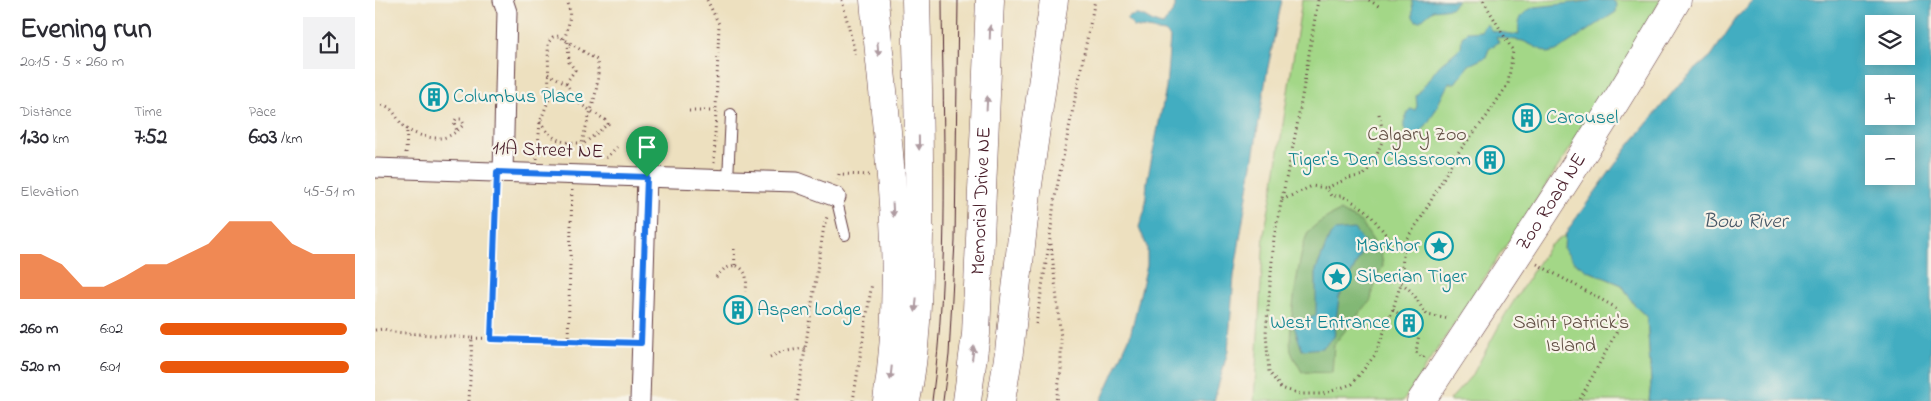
<!DOCTYPE html>
<meta charset="utf-8">
<style>
:root{--surface:#fff;--page:#f2f2f3;--text:#2b2b33;--muted:#7c7c81;--accent:#ea580c}
body{margin:0;font-family:"Indie Flower",sans-serif;background:var(--page);color:var(--text);height:100vh;display:flex;flex-direction:column;font-size:19px;white-space:nowrap}
*{box-sizing:border-box;margin:0}
p{font-size:16px;color:var(--muted)}
.icon{flex:none;width:28px;height:28px;fill:none;stroke:currentColor;stroke-width:2;stroke-linecap:round;stroke-linejoin:round}
.map{position:relative;flex:1;overflow:hidden}
.sheet{display:flex;flex-direction:column;background:var(--surface);width:375px}
.sheet>*{flex:none}
.tools{position:absolute;left:1490px;top:15px;display:grid;gap:10px}
.tools a{display:grid;place-items:center;width:50px;height:50px;border-radius:0px;background:var(--surface);box-shadow:0 2px 12px #0003;font-size:25px}
.pin{position:absolute;display:grid;place-items:center;width:42px;height:42px;color:#fff;margin:-51px -21px;border-radius:50% 50% 50% 0;rotate:-45deg;box-shadow:0 0 5px #0007}
.pin .icon{rotate:45deg}
.round{display:grid;place-items:center;flex:none;width:52px;height:52px;border-radius:0px;background:var(--page)}
.overview{display:flex;align-items:center;justify-content:space-between;height:85px;padding:0 20px}
h1{font-size:28px;font-weight:800;line-height:38px}
.stats{display:grid;grid-template-columns:repeat(3,1fr);gap:8px;height:85px;padding:5px 20px}
.stats div{display:grid;align-content:center}
.stats b{font-size:21px;font-weight:800}
.stats small{font-size:14px;font-weight:400}
.stats p{font-size:14px}
.chart{height:140px;padding:10px 20px}
.chart p{display:flex;justify-content:space-between}
.chart svg{width:100%;height:90px;margin-top:5px;fill:var(--accent);opacity:.7}
ul{padding:0 20px;list-style:none;font-size:16px}
li{display:grid;grid-template-columns:80px 60px 1fr;align-items:center;height:38px}
li i{height:12px;border-radius:6px;background:var(--accent)}
main{display:flex;flex:1;min-height:0}
.map>svg:first-child{display:block}
.green{fill:#a3d787;stroke:#767b59}
.forest{fill:#82b874;stroke:#666c50;fill-rule:evenodd}
.water{fill:#42adc1;stroke:#466676;fill-rule:evenodd}
.lines{fill:none;stroke-linecap:round;stroke-linejoin:round}
.lane-casing{stroke:#623c41;stroke-width:12}
.street-casing{stroke:#623c41;stroke-width:21}
.secondary-casing{stroke:#623c41;stroke-width:29}
.highway-casing{stroke:#623c41;stroke-width:29}
.path{stroke:#623c41;stroke-width:3;stroke-dasharray:1 4;stroke-linecap:butt}
.lane{stroke:#fff;stroke-width:10}
.street{stroke:#fff;stroke-width:19}
.secondary{stroke:#fff;stroke-width:28}
.highway{stroke:#fff;stroke-width:28}
.tram{stroke:#4a1f2b;stroke-width:1}
.oneway{fill:#ae9aa0}
.route-casing{stroke:#fff;stroke-width:10}
.route{stroke:#1a73e8;stroke-width:6}
.labels{text-anchor:middle;dominant-baseline:central;stroke-width:4.5;stroke-linejoin:round;paint-order:stroke}
.culture-label{font-size:20px;fill:#0d838f;stroke:#f7f3e8;text-anchor:start}
.park-label{font-size:20px;fill:#604d42;stroke:#f7f3e8}
.street-label{font-size:20px;fill:#4a1f2b;stroke:#f7f3e8}
.water-label{font-size:21px;font-style:italic;fill:#475867;stroke:#f7f3e8}
</style>
<main>
<section class="sheet">
<div class="overview"><div><h1>Evening run</h1><p>20:15 · 5 × 260 m</p></div><a class="round"><svg class="icon" aria-label="share" viewBox="0 0 24 24"><path d="M12 15V3M7 8l5-5 5 5M5 13v7h14v-7"/></svg></a></div>
<div class="stats">
<div><p>Distance</p><b>1.30<small> km</small></b></div>
<div><p>Time</p><b>7:52</b></div>
<div><p>Pace</p><b>6:03<small> /km</small></b></div>
</div>
<div class="chart"><p><span>Elevation</span>45–51 m</p>
<svg viewBox="0 0 160 44" preserveAspectRatio="none"><path d="M0 44V22L10 22L20 27L30 38L40 38L50 33L60 27L70 27L80 22L90 17L100 6L110 6L120 6L130 17L140 22L150 22L160 22V44z"/></svg>
</div>
<ul>
<li><b>260 m</b>6:02<i style="width:96%"></i></li>
<li><b>520 m</b>6:01<i style="width:97%"></i></li>
</ul>
</section>
<div class="map">
<svg width="1556" height="401" viewBox="0 0 1556 401">
<rect width="100%" height="100%" fill="#f7f3e8"/>
<filter id="ink" filterUnits="userSpaceOnUse"><feTurbulence type="fractalNoise" baseFrequency=".02" numOctaves="2"/><feDisplacementMap in="SourceGraphic" scale="10" xChannelSelector="R" yChannelSelector="G"/><feConvolveMatrix kernelMatrix="1 2 1 2 8 2 1 2 1" color-interpolation-filters="sRGB"/></filter>
<filter id="wash" filterUnits="userSpaceOnUse"><feTurbulence type="fractalNoise" baseFrequency=".0096" numOctaves="4" result="noise"/><feDisplacementMap in="SourceGraphic" scale="20" xChannelSelector="R" yChannelSelector="G"/><feGaussianBlur stdDeviation="1.12" result="paint"/><feColorMatrix in="noise" values="0 0 0 0 0 0 0 0 0 0 0 0 0 0 0 0 0 1.4 0 .05"/><feComposite in="paint" operator="in"/></filter>
<g filter="url(#wash)">
<rect width="100%" height="100%" fill="#ede0bf"/>
<g class="green">
<polygon points="927,0 1286,0 1220,111 1028,401 879,401 889,234 899,183"/>
<polygon points="1190,235 1189,249 1211,270 1247,285 1260,306 1272,317 1276,383 1274,401 1074,401 1098,374 1130,315 1174,246"/>
</g>
<path class="forest" d="M 965,211 L 986,222 L 1006,253 L 1008,266 L 999,282 L 996,300 L 959,344 L 957,373 L 927,372 C 924,366 918,358 916,351 C 912,336 925,245 933,233 C 940,223 955,216 965,211 ZM 959,231 L 991,245 L 964,297 L 959,337 L 942,315 L 941,270 L 955,235 Z"/>
<g class="water">
<path d="M 800,0 L 907,0 L 892,72 L 859,276 L 853,351 L 839,401 L 726,401 L 755,336 L 772,265 L 772,247 L 764,227 L 770,209 L 772,181 L 791,88 L 795,37 L 790,32 L 759,27 L 751,19 C 767,8 772,23 788,25 L 800,8 Z"/>
<polygon points="1037,0 1083,0 1076,8 1058,10 1045,21 1041,21 1038,17"/>
<path d="M 1223,0 L 1237,0 L 1242,4 L 1241,12 L 1181,51 L 1173,53 L 1148,41 L 1121,37 L 1124,42 L 1114,49 L 1111,57 L 1094,65 L 1080,83 L 1074,83 C 1065,97 1054,132 1037,137 C 1024,129 1029,120 1035,109 L 1040,110 L 1042,106 L 1041,96 L 1064,66 L 1086,47 L 1087,37 L 1092,32 L 1106,31 L 1111,23 L 1117,31 L 1144,35 C 1142,21 1146,12 1160,7 Z"/>
<path d="M 1380,0 L 1556,0 L 1556,401 L 1274,401 L 1276,383 L 1272,317 L 1260,306 L 1247,285 L 1211,270 L 1198,261 L 1189,249 L 1190,235 L 1194,228 L 1252,148 L 1306,82 L 1336,56 L 1363,16 ZM 1499,24 L 1531,24 L 1531,56 L 1499,56 ZM 1499,84 L 1531,84 L 1531,116 L 1499,116 ZM 1499,144 L 1531,144 L 1531,176 L 1499,176 Z"/>
<polygon points="979,229 991,245 964,297 959,337 947,348 927,350 919,326 941,315 941,270 955,235 959,231"/>
</g>
</g>
<g filter="url(#ink)">
<g class="lines">
<defs>
<g id="lane">
<polyline points="353,180 356,114"/>
<polyline points="461,197 470,235"/>
</g>
<g id="street">
<polyline points="0,168 421,182 461,197"/>
<polyline points="128,172 132,12 128,0"/>
<polyline points="265,401 272,177"/>
</g>
<g id="secondary">
<polyline points="626,401 634,352 652,192 679,0"/>
<path id="s1" d="M 1046,401 C 1133,269 1222,137 1302,0"/>
</g>
<g id="highway">
<path d="M 499,0 C 511,133 533,268 512,401"/>
<path d="M 531,401 C 542,347 543,290 544,235 C 545,157 543,78 541,0"/>
<path id="s2" d="M 592,401 L 601,334 L 615,0"/>
</g>
</defs>
<use href="#lane" class="lane-casing"/>
<use href="#street" class="street-casing"/>
<use href="#secondary" class="secondary-casing"/>
<use href="#highway" class="highway-casing"/>
<g class="path">
<polyline points="332,0 344,24 339,164"/>
<polyline points="467,0 481,57"/>
<polyline points="943,0 922,126 899,237 891,333 894,372 906,388 925,394 948,394 977,384 1000,355 1018,309 1026,283 1029,242 1045,220 1082,154 1112,116 1133,84 1138,51 1108,0"/>
<polyline points="994,0 1005,7"/>
<path d="M 189,39 C 194,27 197,12 192,0"/>
<polyline points="173,74 191,83 202,102 232,121 233,124 206,146"/>
<polyline points="191,83 200,70 194,62 193,42"/>
<path d="M 7,105 C 19,107 21,118 28,126 C 36,134 55,139 66,138 C 75,137 83,131 89,124 L 86,119 L 81,119 L 79,122 L 82,131"/>
<polyline points="314,111 340,111"/>
<polyline points="1004,114 1009,136 1000,160 989,175 974,178 951,188 956,196 967,196 982,204 992,211 1013,237 1029,242"/>
<path d="M 165,122 C 177,140 185,143 206,143"/>
<polyline points="31,153 32,130"/>
<polyline points="231,158 242,147"/>
<path d="M 162,159 L 165,122 L 174,99 L 173,43 L 178,37 L 184,36 L 222,60 C 228,94 206,126 205,160"/>
<polyline points="268,162 269,145"/>
<polyline points="463,180 464,174 496,175"/>
<polyline points="907,200 937,186 951,188"/>
<polyline points="676,244 686,338 686,370 681,401"/>
<polyline points="359,249 360,265"/>
<path d="M 1162,264 L 1238,306 C 1247,315 1244,322 1241,333 L 1204,401"/>
<path d="M 341,277 L 349,269 L 360,265 C 373,270 372,279 371,292"/>
<path d="M 1026,283 C 1042,294 1041,301 1052,315 L 1075,319"/>
<polyline points="1018,309 1040,328 1044,334 1041,352 1048,358 1050,355"/>
<polyline points="661,324 675,238 679,202 720,0"/>
<polyline points="0,330 9,329 18,332 97,338 94,401"/>
<polyline points="97,338 251,342"/>
<polyline points="116,339 122,187"/>
<polyline points="193,341 197,189"/>
<polyline points="395,357 406,352 430,348"/>
<polyline points="422,401 449,226 452,217"/>
<polyline points="478,401 497,283"/>
</g>
<use href="#lane" class="lane"/>
<use href="#street" class="street"/>
<use href="#secondary" class="secondary"/>
<use href="#highway" class="highway"/>
<g class="tram">
<path d="M 557,401 C 575,268 568,134 567,0"/>
<polyline points="568,401 574,355 580,241 583,0"/>
</g>
</g>
<defs><path id="oneway-solid" d="M-6-.8H1V-3.2L6.5 0L1 3.2V.8H-6Z" transform="scale(1.25)"/></defs>
<g class="oneway">
<use href="#oneway-solid" transform="translate(615 32) rotate(-88)"/>
<use href="#oneway-solid" transform="translate(503 49) rotate(85)"/>
<use href="#oneway-solid" transform="translate(612 103) rotate(-87)"/>
<use href="#oneway-solid" transform="translate(544 143) rotate(89)"/>
<use href="#oneway-solid" transform="translate(518 210) rotate(87)"/>
<use href="#oneway-solid" transform="translate(541 305) rotate(95)"/>
<use href="#oneway-solid" transform="translate(598 353) rotate(-82)"/>
<use href="#oneway-solid" transform="translate(516 373) rotate(96)"/>
</g>
</g>
<g class="lines" filter="url(#ink)">
<defs>
<polygon id="route" points="122,172 272,177 266,343 116,339"/>
</defs>
<use href="#route" class="route-casing"/>
<use href="#route" class="route"/>
</g>
<defs>
<symbol id="building-ring" viewBox="-11 -11 22 22"><circle r="9.5" fill="#f7f3e8" stroke="#0f9aa8" stroke-width="1.5"/><path d="M-4-6H4V6H1V3H-1V6H-4ZM-2.5-4.3h1.7v1.8h-1.7ZM.8-4.3h1.7v1.8H.8ZM-2.5-1h1.7V.8h-1.7ZM.8-1h1.7V.8H.8Z" fill="#0f9aa8"/></symbol>
<symbol id="sight-ring" viewBox="-11 -11 22 22"><circle r="9.5" fill="#f7f3e8" stroke="#0f9aa8" stroke-width="1.5"/><path d="M0-6L1.8-2.2L6-1.7L2.9 1.2L3.7 5.4L0 3.3L-3.7 5.4L-2.9 1.2L-6-1.7L-1.8-2.2Z" fill="#0f9aa8"/></symbol>
</defs>
<g fill-rule="evenodd">
<use href="#building-ring" x="43" y="81" width="32" height="32"/>
<use href="#building-ring" x="1136" y="102" width="32" height="32"/>
<use href="#building-ring" x="1099" y="144" width="32" height="32"/>
<use href="#sight-ring" x="1048" y="230" width="32" height="32"/>
<use href="#sight-ring" x="946" y="261" width="32" height="32"/>
<use href="#building-ring" x="347" y="294" width="32" height="32"/>
<use href="#building-ring" x="1018" y="307" width="32" height="32"/>
</g>
<g class="labels">
<g class="culture-label">
<text x="78" y="97">Columbus Place</text>
<text x="1171" y="118">Carousel</text>
<text x="1096" y="160" text-anchor="end">Tiger's Den Classroom</text>
<text x="1045" y="246" text-anchor="end">Markhor</text>
<text x="981" y="277">Siberian Tiger</text>
<text x="382" y="310">Aspen Lodge</text>
<text x="1015" y="323" text-anchor="end">West Entrance</text>
</g>
<g class="park-label">
<text x="1042" y="135">Calgary Zoo</text>
<text x="1196" y="323">Saint Patrick's<tspan x="1196" dy="23">Island</tspan></text>
</g>
<g class="street-label">
<text transform="translate(173 151) rotate(2)">11A Street NE</text>
<text stroke="none"><textPath href="#s2" startOffset="201">Memorial Drive NE</textPath></text>
<text stroke="none"><textPath href="#s1" startOffset="238">Zoo Road NE</textPath></text>
</g>
<g class="water-label">
<text x="1370" y="222">Bow River</text>
</g>
</g>
</svg>
<div class="tools">
<a><svg class="icon" aria-label="layers" viewBox="0 0 24 24"><path d="M12 4l9 5-9 5-9-5zM3 14l9 5 9-5"/></svg></a>
<a>+</a>
<a>−</a>
</div>
<div class="pin" style="left:272px;top:177px;background:#1e9e55"><svg class="icon" aria-label="arrive" viewBox="0 0 24 24"><path d="M6 21V4h12l-3 4 3 4H6"/></svg></div>
</div>
</main>
